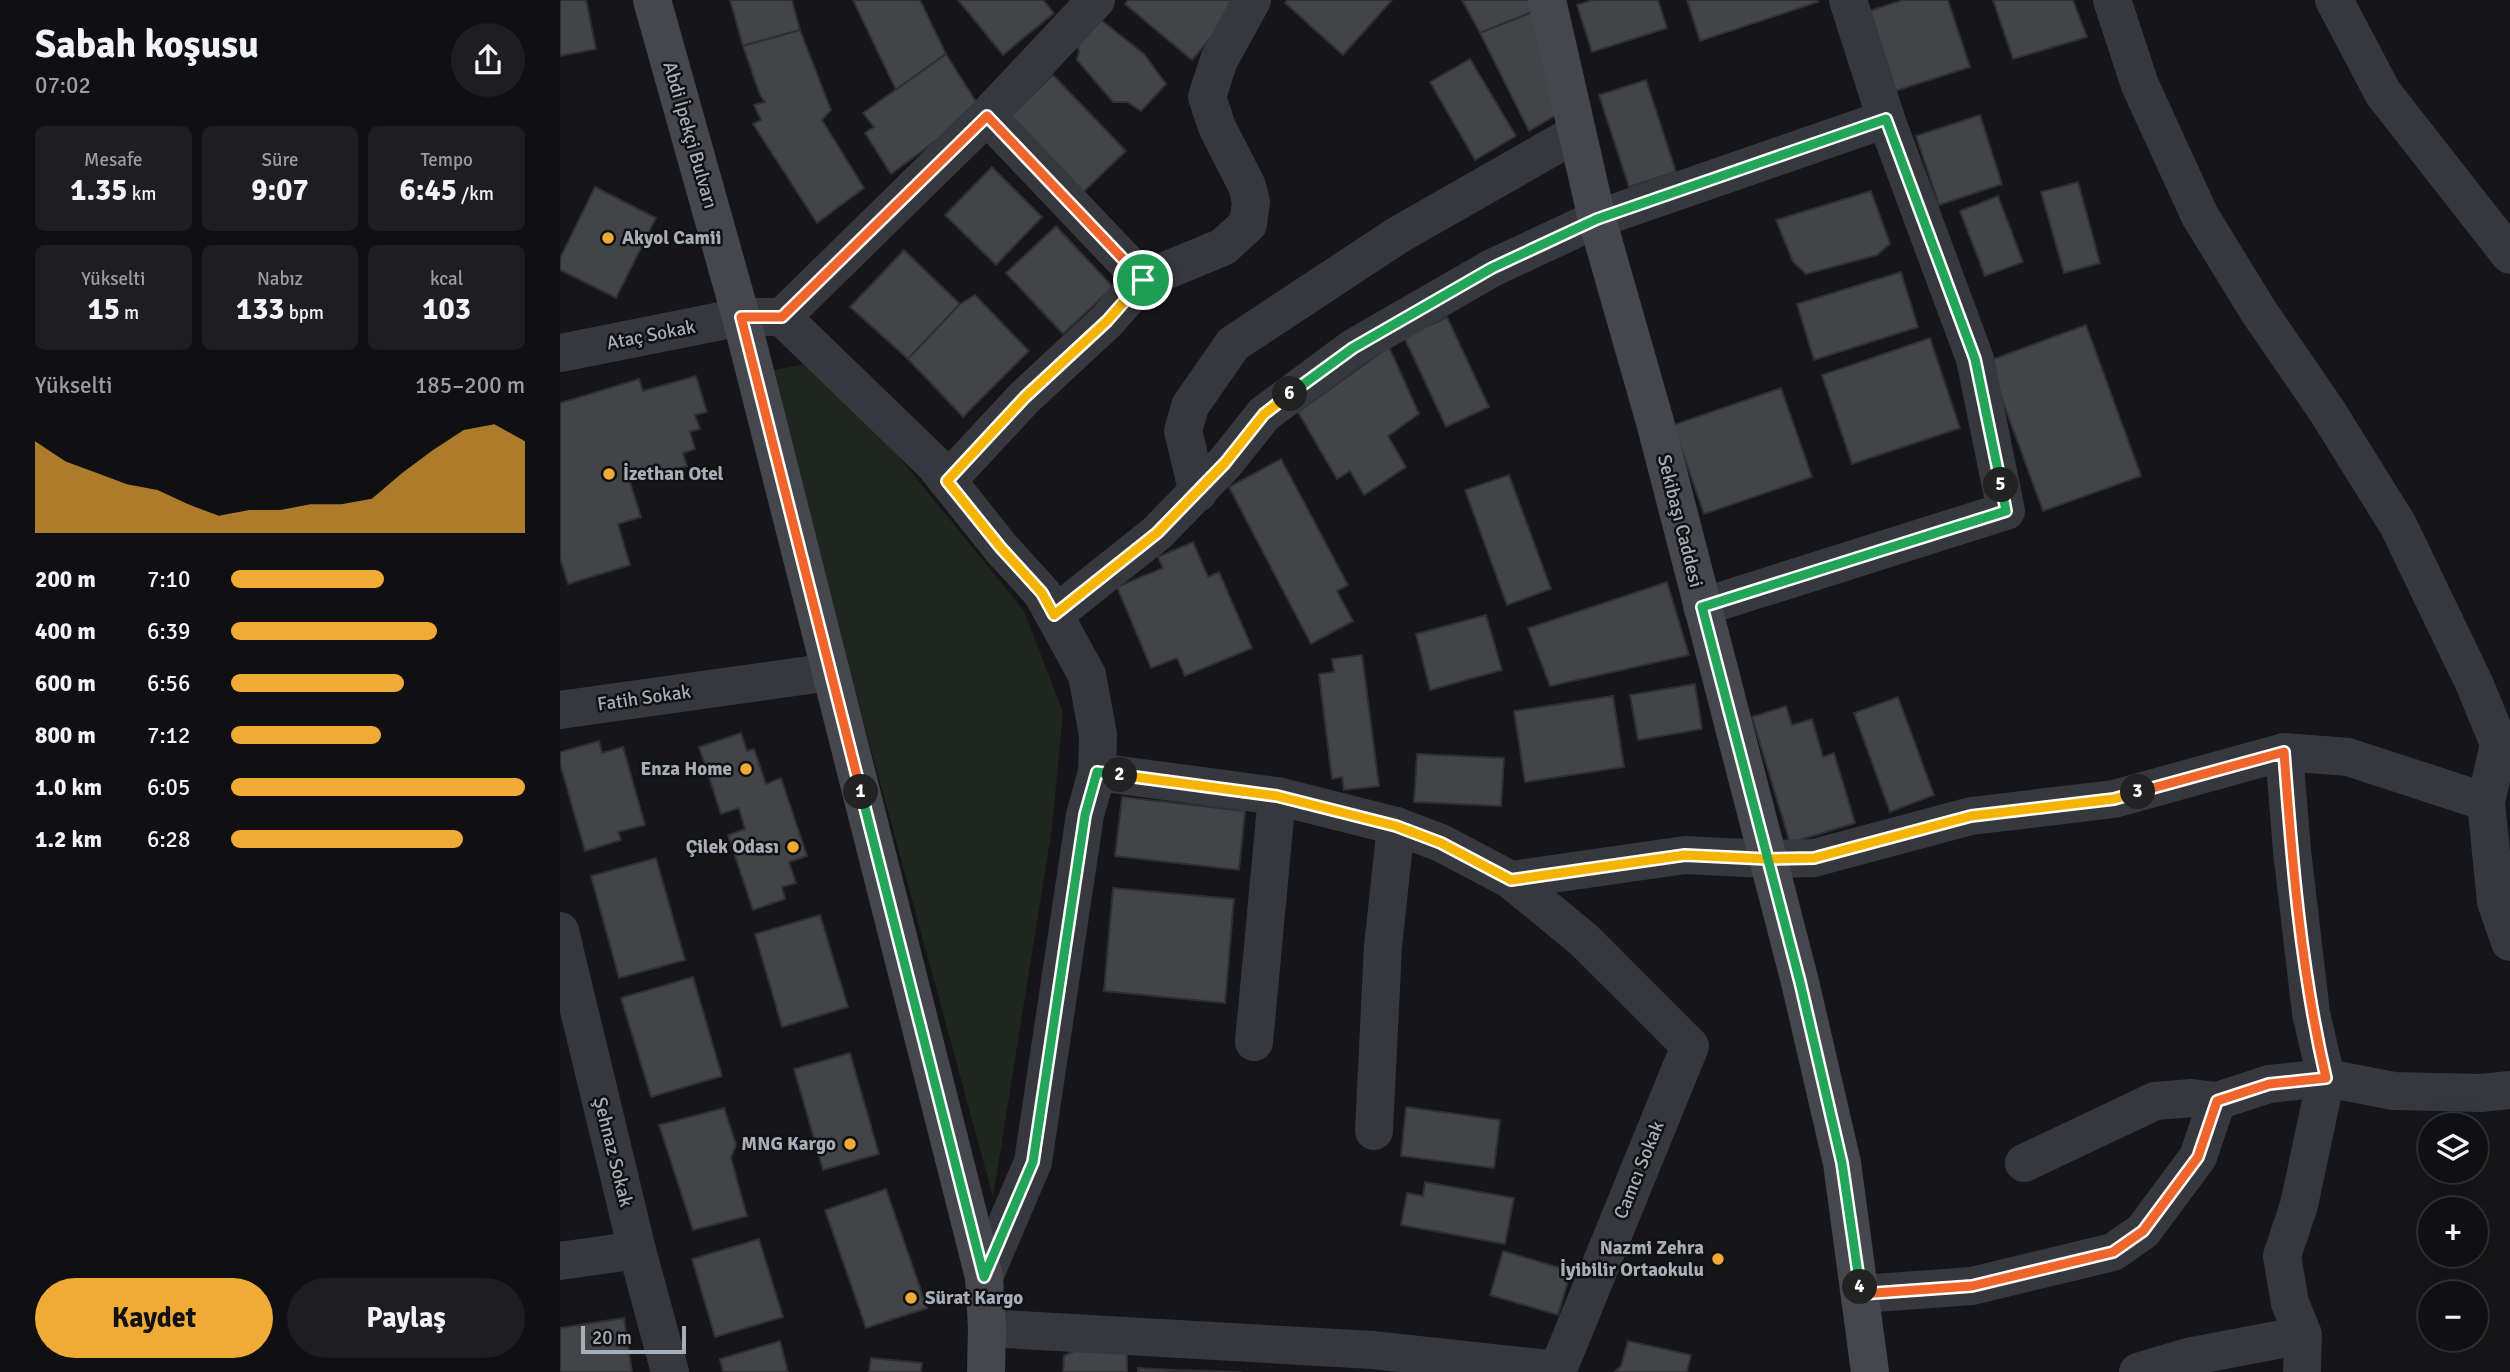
<!DOCTYPE html>
<html lang="tr">
<meta charset="utf-8">
<style>
:root{--surface:#101012;--page:#1e1e20;--text:#f1f3f6;--muted:#9c9d9f;--line:#303032;--accent:#f0aa36}
body{margin:0;font-family:Signika,sans-serif;background:var(--page);color:var(--text);height:100vh;display:flex;flex-direction:column;font-size:26px;white-space:nowrap}
*{box-sizing:border-box;margin:0}
p{font-size:23px;color:var(--muted)}
.icon{flex:none;width:38px;height:38px;fill:none;stroke:currentColor;stroke-width:2;stroke-linecap:round;stroke-linejoin:round}
.map{position:relative;flex:1;overflow:hidden}
.side{display:flex;flex-direction:column;background:var(--surface);width:560px}
.side>*{flex:none}
.buttons{position:absolute;left:1858px;top:1113px;display:grid;gap:14px}
.buttons a{display:grid;place-items:center;width:70px;height:70px;border-radius:50%;background:var(--surface);box-shadow:0 7px 28px #0002,0 0 0 2px var(--line);font-size:35px}
.scale{position:absolute;left:21px;bottom:18px;width:105px;box-sizing:border-box;padding-left:7px;border:4px solid #a8aeb8;border-top:0;font-size:19px;line-height:24px;white-space:nowrap;color:#a8aeb8;-webkit-text-stroke:5px #111113;paint-order:stroke}
.pin{position:absolute;display:grid;place-items:center;width:60px;height:60px;color:#fff;margin:-30px;border:4px solid #fff;border-radius:50%;box-shadow:0 2px 7px #0007}
.km{position:absolute;width:35px;height:35px;margin:-18px;border-radius:50%;background:#222;color:#fff;font-size:19px;line-height:35px;text-align:center}
.round{display:grid;place-items:center;flex:none;width:74px;height:74px;border-radius:37px;background:var(--page)}
.headline{display:flex;align-items:center;justify-content:space-between;height:119px;padding:0 35px}
h1{font-size:38px;font-weight:700;line-height:52px}
.stats{display:grid;grid-template-columns:repeat(3,1fr);gap:10px;height:119px;padding:7px 35px}
.stats div{display:grid;align-content:center;border-radius:10px;background:var(--page);text-align:center}
.stats b{font-size:30px;font-weight:700}
.stats small{font-size:19px;font-weight:400}
.stats p{font-size:19px}
.chart{height:196px;padding:14px 35px}
.chart p{display:flex;justify-content:space-between}
.chart svg{width:100%;height:126px;margin-top:7px;fill:var(--accent);opacity:.7}
.button{display:flex;gap:14px;margin-top:auto;padding:14px 35px}
.button a{flex:1;height:80px;border-radius:42px;background:var(--accent);color:#111;font-size:28px;font-weight:700;line-height:80px;text-align:center}
.button a+a{background:var(--page);color:var(--text)}
ul{padding:0 35px;list-style:none;font-size:23px}
li{display:grid;grid-template-columns:112px 84px 1fr;align-items:center;height:52px}
li i{height:18px;border-radius:9px;background:var(--accent)}
main{display:flex;flex:1;min-height:0}
.map>svg:first-child{display:block}
.green{fill:#1e261f}
.building{fill:#424448;stroke:#303034;stroke-width:2}
.lines{fill:none;stroke-linecap:round;stroke-linejoin:round}
.street{stroke:#37383d;stroke-width:38}
.secondary{stroke:#45474d;stroke-width:38}
.split-1-casing{stroke:#fff;stroke-width:14}
.split-2-casing{stroke:#fff;stroke-width:14}
.split-3-casing{stroke:#fff;stroke-width:14}
.split-4-casing{stroke:#fff;stroke-width:14}
.split-5-casing{stroke:#fff;stroke-width:14}
.split-6-casing{stroke:#fff;stroke-width:14}
.split-7-casing{stroke:#fff;stroke-width:14}
.split-1{stroke:#f0652b;stroke-width:9}
.split-2{stroke:#22a559;stroke-width:9}
.split-3{stroke:#f5b400;stroke-width:9}
.split-4{stroke:#f0652b;stroke-width:9}
.split-5{stroke:#22a559;stroke-width:9}
.split-6{stroke:#22a559;stroke-width:9}
.split-7{stroke:#f5b400;stroke-width:9}
.poi-dot{fill:#f0aa36;stroke:#111113;stroke-width:2.5}
.labels{text-anchor:middle;dominant-baseline:central;stroke-width:5;stroke-linejoin:round;paint-order:stroke}
.street-label{font-size:19px;fill:#a8aeb8;stroke:#111113}
.poi-label{font-size:19px;font-weight:bold;fill:#a8aeb8;stroke:#111113;text-anchor:end}
</style>
<main>
<section class="side">
<div class="headline"><div><h1>Sabah koşusu</h1><p>07:02</p></div><a class="round"><svg class="icon" aria-label="share" viewBox="0 0 24 24"><path d="M12 15V3M7 8l5-5 5 5M5 13v7h14v-7"/></svg></a></div>
<div class="stats">
<div><p>Mesafe</p><b>1.35<small> km</small></b></div>
<div><p>Süre</p><b>9:07</b></div>
<div><p>Tempo</p><b>6:45<small> /km</small></b></div>
</div>
<div class="stats">
<div><p>Yükselti</p><b>15<small> m</small></b></div>
<div><p>Nabız</p><b>133<small> bpm</small></b></div>
<div><p>kcal</p><b>103</b></div>
</div>
<div class="chart"><p><span>Yükselti</span>185–200 m</p>
<svg viewBox="0 0 160 44" preserveAspectRatio="none"><path d="M0 44V12L10 19L20 23L30 27L40 29L50 34L60 38L70 36L80 36L90 34L100 34L110 32L120 23L130 15L140 8L150 6L160 12V44z"/></svg>
</div>
<ul>
<li><b>200 m</b>7:10<i style="width:52%"></i></li>
<li><b>400 m</b>6:39<i style="width:70%"></i></li>
<li><b>600 m</b>6:56<i style="width:59%"></i></li>
<li><b>800 m</b>7:12<i style="width:51%"></i></li>
<li><b>1.0 km</b>6:05<i style="width:100%"></i></li>
<li><b>1.2 km</b>6:28<i style="width:79%"></i></li>
</ul>
<div class="button"><a>Kaydet</a><a>Paylaş</a></div>
</section>
<div class="map">
<svg width="1950" height="1372" viewBox="0 0 1950 1372">
<rect width="100%" height="100%" fill="#161618"/>
<polygon class="green" points="246,364 327,442 464,611 503,712 492,828 433,1197 208,371"/>
<g class="building">
<polygon points="0,0 26,0 36,49 0,56"/>
<polygon points="170,0 232,0 240,30 183,46"/>
<polygon points="293,0 360,0 386,54 336,90"/>
<polygon points="398,0 483,0 494,13 443,55"/>
<polygon points="568,0 682,0 632,60 565,4"/>
<polygon points="728,0 832,0 783,55 725,3"/>
<polygon points="902,0 976,0 980,9 920,33"/>
<polygon points="1033,0 1098,0 1107,28 1032,52 1017,5"/>
<polygon points="1127,0 1257,0 1258,2 1140,41"/>
<polygon points="1343,0 1388,0 1410,67 1335,91 1309,11"/>
<polygon points="1433,0 1513,0 1527,37 1453,59"/>
<polygon points="980,9 1003,111 969,131 920,33"/>
<polygon points="541,20 584,54 606,84 581,111 567,102 553,102 517,60 519,52 517,41"/>
<polygon points="240,30 271,110 262,120 304,188 257,223 193,124 201,120 194,105 205,102 200,95 183,46"/>
<polygon points="386,54 420,108 331,174 305,133 314,127 303,113"/>
<polygon points="910,59 956,136 915,160 870,82"/>
<polygon points="493,75 566,151 519,196 446,120"/>
<polygon points="1086,80 1116,172 1069,187 1039,95"/>
<polygon points="1420,115 1442,184 1379,205 1356,136"/>
<polygon points="432,167 482,217 436,265 385,215"/>
<polygon points="1518,182 1540,263 1504,273 1481,192"/>
<polygon points="35,187 96,218 56,298 0,270 0,258"/>
<polygon points="1311,191 1330,244 1317,255 1246,274 1233,262 1216,220"/>
<polygon points="1438,196 1463,262 1425,276 1400,211"/>
<polygon points="496,226 553,287 503,334 446,273"/>
<polygon points="344,250 400,304 348,359 290,307"/>
<polygon points="1341,272 1358,327 1254,360 1237,304"/>
<polygon points="415,295 469,351 403,417 348,359 400,304"/>
<polygon points="887,317 929,407 886,427 844,337"/>
<polygon points="1526,325 1581,476 1483,511 1428,361"/>
<polygon points="1370,338 1400,428 1292,464 1262,375"/>
<polygon points="829,347 859,414 828,436 846,467 804,495 790,471 777,479 738,412"/>
<polygon points="136,376 147,412 135,415 140,429 130,432 135,449 123,453 127,466 70,482 81,517 58,524 70,565 8,584 0,558 0,403 79,379 83,391"/>
<polygon points="1221,388 1252,477 1144,514 1113,425"/>
<polygon points="721,459 788,585 777,591 793,621 751,644 669,487"/>
<polygon points="949,475 991,589 947,605 905,490"/>
<polygon points="633,542 648,577 659,572 692,648 625,676 617,658 591,668 557,587 603,568 598,557"/>
<polygon points="1107,582 1129,655 990,686 968,628"/>
<polygon points="926,615 942,670 870,690 856,634"/>
<polygon points="802,655 819,786 784,790 782,777 772,779 759,674 774,672 772,659"/>
<polygon points="1135,684 1142,729 1078,740 1070,695"/>
<polygon points="1053,696 1064,767 965,782 954,711"/>
<polygon points="1338,697 1374,795 1330,812 1294,713"/>
<polygon points="1226,706 1232,725 1252,719 1263,757 1274,753 1295,823 1230,843 1192,717"/>
<polygon points="181,733 187,751 194,749 206,784 221,778 247,856 229,862 236,883 222,887 225,899 193,910 168,835 185,829 179,808 161,814 139,747"/>
<polygon points="39,741 42,753 63,747 85,825 58,832 61,840 25,851 0,764 0,752"/>
<polygon points="857,754 944,758 941,806 854,802"/>
<polygon points="562,797 685,811 679,870 555,856"/>
<polygon points="96,858 125,960 59,978 31,876"/>
<polygon points="553,888 674,899 665,1003 544,991"/>
<polygon points="260,915 288,1007 222,1027 195,934"/>
<polygon points="133,977 162,1076 91,1097 61,998"/>
<polygon points="290,1053 319,1154 263,1170 234,1069"/>
<polygon points="846,1107 940,1120 934,1168 841,1156"/>
<polygon points="164,1108 176,1145 171,1158 187,1216 133,1230 99,1125"/>
<polygon points="865,1182 954,1198 945,1244 841,1225 847,1193 863,1196"/>
<polygon points="326,1189 367,1308 306,1328 265,1210"/>
<polygon points="199,1239 223,1317 155,1337 132,1259"/>
<polygon points="943,1251 1011,1271 998,1315 930,1295"/>
<polygon points="64,1318 72,1372 0,1372 0,1328"/>
<polygon points="220,1341 228,1372 163,1372 160,1359"/>
<polygon points="1068,1341 1131,1355 1127,1372 1054,1372 1061,1366"/>
<polygon points="524,1346 567,1350 567,1372 503,1372 504,1356"/>
<polygon points="311,1358 362,1363 361,1372 309,1372"/>
<polygon points="578,1368 613,1370 613,1372 578,1372"/>
<polygon points="613,1370 681,1372 613,1372"/>
</g>
<g class="lines">
<g class="street">
<polyline points="1552,0 1580,85 1640,216 1699,312 1767,411 1838,525 1915,685 1939,744 1926,802 1936,902 1950,942"/>
<polyline points="1774,0 1823,93 1950,255"/>
<polyline points="427,116 583,280"/>
<polyline points="222,317 374,464 441,548 482,593 527,675 538,735 537,772 525,815 473,1162 424,1277"/>
<polyline points="0,353 181,317 222,317 427,116 536,0"/>
<polyline points="387,481 465,397 547,321 583,280 663,247 688,224 691,202 687,186 657,127 647,97 659,60 692,0"/>
<polyline points="638,493 623,431 630,406 673,344 838,235 1017,133"/>
<polyline points="1142,607 1446,511 1415,359 1326,119 1288,0"/>
<polyline points="494,615 597,533 665,463 704,414 793,348 932,268 1037,219 1326,119"/>
<polyline points="0,710 271,672"/>
<polyline points="1724,752 1732,851 1751,1013 1766,1078 1739,1205 1722,1256 1730,1303 1743,1335 1742,1372"/>
<polyline points="537,772 717,796 836,826 881,843 951,880 1024,940 1130,1046 997,1372"/>
<polyline points="951,880 1125,855 1207,859 1254,858 1411,816 1554,799 1724,752 1788,757 1926,802"/>
<polyline points="0,931 77,1250 110,1372"/>
<polyline points="694,1042 717,796"/>
<polyline points="814,1131 823,946 836,826"/>
<polyline points="1464,1163 1595,1101 1632,1098 1657,1101 1709,1084 1766,1078 1834,1091 1921,1093 1950,1090"/>
<polyline points="0,1261 77,1250"/>
<polyline points="1301,1294 1412,1286 1553,1252 1583,1231 1638,1157 1657,1101"/>
<polyline points="427,1328 812,1350 998,1370"/>
<polyline points="1578,1372 1628,1357 1743,1335"/>
</g>
<g class="secondary">
<polyline points="92,0 181,317 424,1277 427,1328 426,1372"/>
<polyline points="987,0 1037,219 1095,422 1240,982 1282,1163 1310,1372"/>
</g>
</g>
<g class="lines">
<defs>
<polyline id="split-1" points="301,792 181,317 222,317 427,116 583,280"/>
<polyline id="split-2" points="301,792 424,1277 473,1162 525,815 537,772 560,775"/>
<polyline id="split-3" points="560,775 717,796 836,826 881,843 951,880 1125,855 1207,859 1254,858 1411,816 1554,799 1578,792"/>
<path id="split-4" d="M 1300,1287 L 1301,1294 L 1412,1286 L 1553,1252 L 1583,1231 L 1638,1157 L 1657,1101 L 1709,1084 L 1766,1078 C 1741,971 1732,861 1724,752 L 1578,792"/>
<polyline id="split-5" points="1300,1287 1282,1163 1240,982 1142,607 1446,511 1441,485"/>
<polyline id="split-6" points="730,394 793,348 932,268 1037,219 1326,119 1415,359 1441,485"/>
<polyline id="split-7" points="583,280 547,321 465,397 387,481 441,548 482,593 494,615 597,533 665,463 704,414 730,394"/>
</defs>
<use href="#split-1" class="split-1-casing"/>
<use href="#split-2" class="split-2-casing"/>
<use href="#split-3" class="split-3-casing"/>
<use href="#split-4" class="split-4-casing"/>
<use href="#split-5" class="split-5-casing"/>
<use href="#split-6" class="split-6-casing"/>
<use href="#split-7" class="split-7-casing"/>
<use href="#split-1" class="split-1"/>
<use href="#split-2" class="split-2"/>
<use href="#split-3" class="split-3"/>
<use href="#split-4" class="split-4"/>
<use href="#split-5" class="split-5"/>
<use href="#split-6" class="split-6"/>
<use href="#split-7" class="split-7"/>
</g>
<g class="poi-dot">
<circle cx="48" cy="238" r="7"/>
<circle cx="49" cy="474" r="7"/>
<circle cx="186" cy="769" r="7"/>
<circle cx="233" cy="847" r="7"/>
<circle cx="290" cy="1144" r="7"/>
<circle cx="1158" cy="1259" r="7"/>
<circle cx="351" cy="1298" r="7"/>
</g>
<g class="labels">
<g class="street-label">
<text transform="translate(130 135) rotate(74)">Abdi İpekçi Bulvarı</text>
<text transform="translate(91 335) rotate(-11)">Ataç Sokak</text>
<text transform="translate(1120 521) rotate(76)">Sekibaşı Caddesi</text>
<text transform="translate(84 698) rotate(-8)">Fatih Sokak</text>
<text transform="translate(53 1152) rotate(76)">Şehnaz Sokak</text>
<text transform="translate(1079 1170) rotate(-68)">Camcı Sokak</text>
</g>
<g class="poi-label">
<text x="62" y="238" text-anchor="start">Akyol Camii</text>
<text x="63" y="474" text-anchor="start">İzethan Otel</text>
<text x="172" y="769">Enza Home</text>
<text x="219" y="847">Çilek Odası</text>
<text x="276" y="1144">MNG Kargo</text>
<text x="1144" y="1248">Nazmi Zehra<tspan x="1144" dy="22">İyibilir Ortaokulu</tspan></text>
<text x="365" y="1298" text-anchor="start">Sürat Kargo</text>
</g>
</g>
</svg>
<div class="buttons">
<a><svg class="icon" aria-label="layers" viewBox="0 0 24 24"><path d="M12 4l9 5-9 5-9-5zM3 14l9 5 9-5"/></svg></a>
<a>+</a>
<a>−</a>
</div>
<div class="scale">20 m</div>
<div class="pin" style="left:583px;top:280px;background:#1e9e55"><svg class="icon" aria-label="arrive" viewBox="0 0 24 24"><path d="M6 21V4h12l-3 4 3 4H6"/></svg></div>
<b class="km" style="left:301px;top:792px">1</b>
<b class="km" style="left:560px;top:775px">2</b>
<b class="km" style="left:1578px;top:792px">3</b>
<b class="km" style="left:1300px;top:1287px">4</b>
<b class="km" style="left:1441px;top:485px">5</b>
<b class="km" style="left:730px;top:394px">6</b>
</div>
</main>
